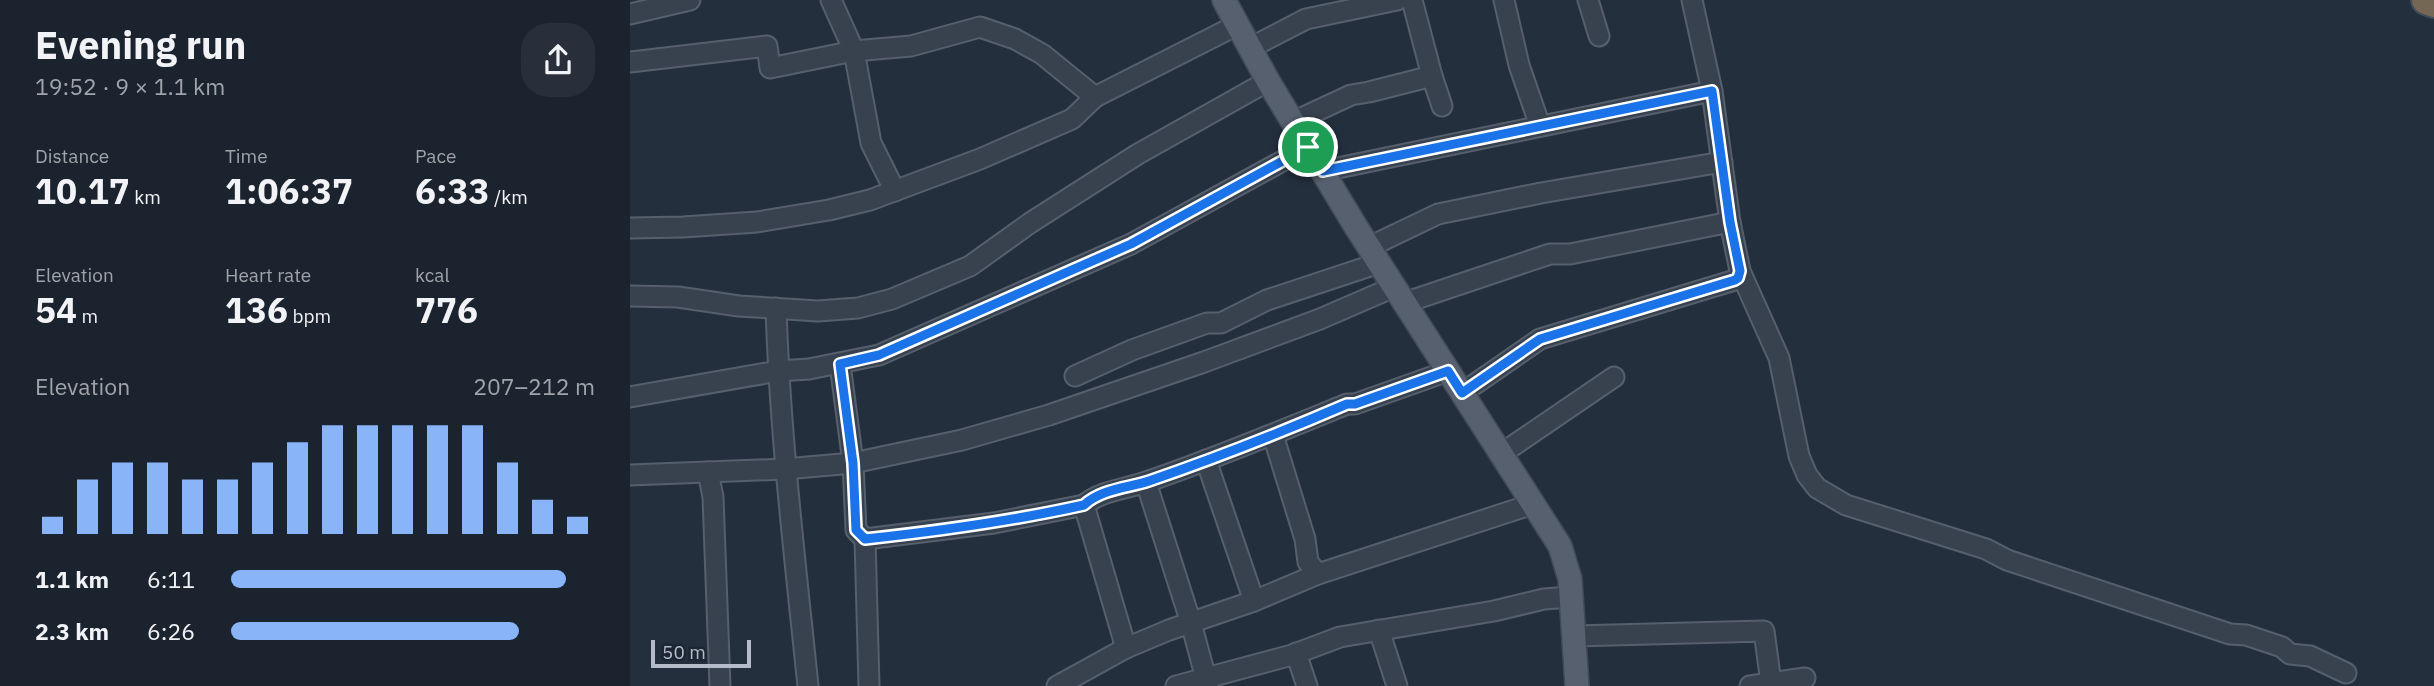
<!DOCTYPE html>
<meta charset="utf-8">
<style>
:root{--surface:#1b232e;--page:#282f3a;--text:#f1f3f6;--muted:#a0a4aa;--accent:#8ab4f8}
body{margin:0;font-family:"IBM Plex Sans",sans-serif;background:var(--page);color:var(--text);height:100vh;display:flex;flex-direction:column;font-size:26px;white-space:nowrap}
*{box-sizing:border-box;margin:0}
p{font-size:23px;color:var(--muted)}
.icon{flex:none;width:38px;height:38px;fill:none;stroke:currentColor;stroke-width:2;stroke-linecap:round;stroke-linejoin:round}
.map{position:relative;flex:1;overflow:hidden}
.details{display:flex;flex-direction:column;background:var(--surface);width:630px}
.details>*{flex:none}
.scale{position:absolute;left:21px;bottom:18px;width:100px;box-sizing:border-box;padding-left:7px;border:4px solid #b4bcc9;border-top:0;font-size:19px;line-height:24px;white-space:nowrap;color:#b4bcc9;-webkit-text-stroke:5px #1d2633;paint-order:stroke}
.pin{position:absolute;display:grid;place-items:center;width:60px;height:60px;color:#fff;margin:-30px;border:4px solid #fff;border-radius:50%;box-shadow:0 2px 7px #0007}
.round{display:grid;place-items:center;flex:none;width:74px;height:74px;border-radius:28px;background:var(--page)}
.overview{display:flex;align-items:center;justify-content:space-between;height:119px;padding:0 35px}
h1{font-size:38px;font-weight:700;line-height:52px}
.metrics{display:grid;grid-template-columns:repeat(3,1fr);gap:10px;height:119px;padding:7px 35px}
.metrics div{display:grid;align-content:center}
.metrics b{font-size:35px;font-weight:700}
.metrics small{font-size:19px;font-weight:400}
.metrics p{font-size:19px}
.chart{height:196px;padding:14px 35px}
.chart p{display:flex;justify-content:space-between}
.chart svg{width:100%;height:126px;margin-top:7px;stroke:var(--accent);stroke-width:6}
ul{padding:0 35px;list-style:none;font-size:23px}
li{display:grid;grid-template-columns:112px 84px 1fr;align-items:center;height:52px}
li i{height:18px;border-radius:9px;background:var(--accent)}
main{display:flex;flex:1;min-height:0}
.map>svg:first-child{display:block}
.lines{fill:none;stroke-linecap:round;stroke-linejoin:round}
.minor-casing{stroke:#565f6c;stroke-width:23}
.major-casing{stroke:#414a57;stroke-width:26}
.highway-casing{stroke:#434c59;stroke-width:32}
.minor{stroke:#38414e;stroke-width:19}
.major{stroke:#56606e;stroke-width:23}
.highway{stroke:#746855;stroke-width:28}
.route-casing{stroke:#fff;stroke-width:14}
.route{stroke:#1a73e8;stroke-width:9}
</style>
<main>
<section class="details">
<div class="overview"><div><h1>Evening run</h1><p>19:52 · 9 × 1.1 km</p></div><a class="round"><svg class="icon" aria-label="share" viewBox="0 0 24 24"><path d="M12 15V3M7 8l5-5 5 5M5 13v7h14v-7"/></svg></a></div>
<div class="metrics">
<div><p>Distance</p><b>10.17<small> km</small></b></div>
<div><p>Time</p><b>1:06:37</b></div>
<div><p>Pace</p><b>6:33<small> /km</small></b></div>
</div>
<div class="metrics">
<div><p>Elevation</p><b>54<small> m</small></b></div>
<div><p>Heart rate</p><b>136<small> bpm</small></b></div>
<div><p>kcal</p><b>776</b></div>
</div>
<div class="chart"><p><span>Elevation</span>207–212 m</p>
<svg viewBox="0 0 160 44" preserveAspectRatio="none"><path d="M5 44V38M15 44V25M25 44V19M35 44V19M45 44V25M55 44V25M65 44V19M75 44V12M85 44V6M95 44V6M105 44V6M115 44V6M125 44V6M135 44V19M145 44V32M155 44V38"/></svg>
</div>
<ul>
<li><b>1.1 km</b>6:11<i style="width:92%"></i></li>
<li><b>2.3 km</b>6:26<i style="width:79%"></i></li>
</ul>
</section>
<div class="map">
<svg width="1804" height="686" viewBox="0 0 1804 686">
<rect width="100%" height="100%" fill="#242f3e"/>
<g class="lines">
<defs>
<g id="minor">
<polyline points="874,0 889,65 910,126"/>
<polyline points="958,0 969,36"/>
<polyline points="1062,0 1082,91 1100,222 1110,271 1149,358 1169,456 1177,475 1187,488 1216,505 1356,549 1377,560 1600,634 1616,635 1652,647 1660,654 1680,656 1716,673"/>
<polyline points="0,14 60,0"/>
<polyline points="620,48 676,19 767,0"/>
<polyline points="0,62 137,46 140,68 224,51 201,0"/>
<polyline points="802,76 812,106"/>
<polyline points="663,122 721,95 739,92 802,76 782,0"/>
<polyline points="693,171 1082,91"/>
<polyline points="265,191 241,143 224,51 281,46 350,27 385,39 412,54 465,97"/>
<polyline points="0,228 53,227 127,222 199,210 240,200 350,159 442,119 465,97 607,25"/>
<polyline points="739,247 808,214 911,193 1092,162"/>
<polyline points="0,296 48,297 109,306 188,311 228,308 262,299 340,266 400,223 508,154 638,81"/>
<polyline points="774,303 920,254 940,254 1100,222"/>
<path d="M 146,308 C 150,435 165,560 178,686"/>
<path d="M 210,364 L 223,463 L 226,530 L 235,539 L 364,523 L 454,505 C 471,490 498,489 519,481 C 586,458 651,431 717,404 L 725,404 L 818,371"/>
<polyline points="445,376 502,350 577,323 591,323 637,300 749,263"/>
<polyline points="832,393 910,339 1105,280 1108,278 1110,271"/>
<polyline points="0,397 148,371 179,369 249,355 501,244 678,147"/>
<polyline points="643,435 675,539 678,562 688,574"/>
<polyline points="871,454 984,377"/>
<polyline points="576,460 624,601"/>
<polyline points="78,472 83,497 90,686"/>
<polyline points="0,475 155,469 223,463 332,440 419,415 574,362 690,319 764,287"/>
<polyline points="516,482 561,623 578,686"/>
<polyline points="454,505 496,648"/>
<polyline points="235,539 239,686"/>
<polyline points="749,630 767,686"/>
<polyline points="944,636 1134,631 1141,683"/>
<polyline points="666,653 677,686"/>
<polyline points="427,686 496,648 539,630 624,601 688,574 903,504"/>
<polyline points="546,686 662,655 710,637 864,611 914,599 941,597"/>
<polyline points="1120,686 1175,678"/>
</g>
<polyline id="major" points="594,0 638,81 726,227 930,546 940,579 947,686"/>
<polyline id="highway" points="1796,0 1804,3"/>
</defs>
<use href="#minor" class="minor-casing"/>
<use href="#major" class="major-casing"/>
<use href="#highway" class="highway-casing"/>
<use href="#minor" class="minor"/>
<use href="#major" class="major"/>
<use href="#highway" class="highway"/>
</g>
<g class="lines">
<defs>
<path id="route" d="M 1082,91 L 1100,222 L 1110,271 L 1108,278 L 1105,280 L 910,339 L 832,393 L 818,371 L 725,404 L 717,404 C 652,432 586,458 519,481 C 498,488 471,489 454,505 C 382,521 309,531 235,539 L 226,530 L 223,463 L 210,364 L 249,355 L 501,244 L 678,147 L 693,171 Z"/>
</defs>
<use href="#route" class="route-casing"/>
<use href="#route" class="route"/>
</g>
</svg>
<div class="scale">50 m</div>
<div class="pin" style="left:678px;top:147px;background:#1e9e55"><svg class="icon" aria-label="arrive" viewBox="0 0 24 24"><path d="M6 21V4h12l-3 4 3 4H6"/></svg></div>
</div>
</main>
